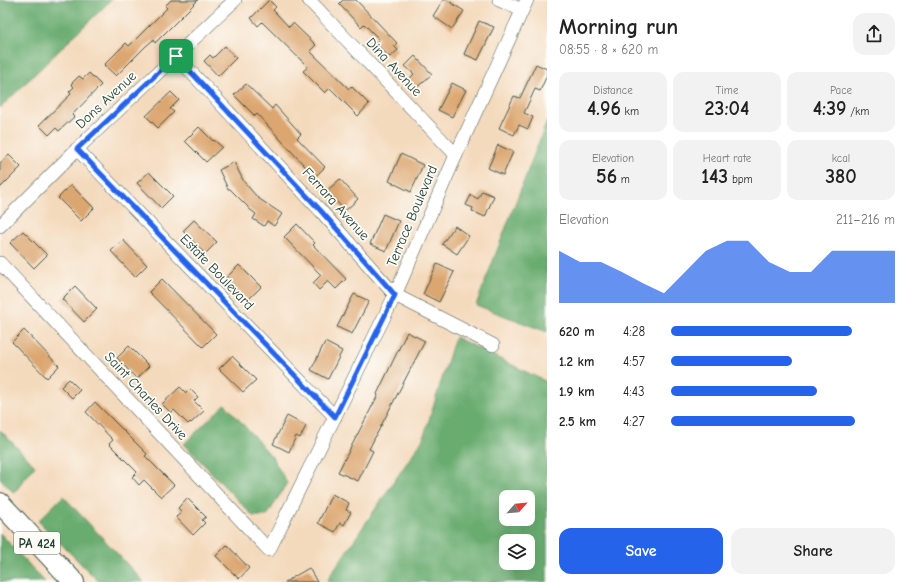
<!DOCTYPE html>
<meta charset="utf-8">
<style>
:root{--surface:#fff;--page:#f2f2f2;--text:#222;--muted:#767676;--accent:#2563eb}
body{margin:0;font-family:"Comic Neue",sans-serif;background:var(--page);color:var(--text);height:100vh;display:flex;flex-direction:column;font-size:15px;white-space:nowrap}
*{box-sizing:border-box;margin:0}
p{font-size:13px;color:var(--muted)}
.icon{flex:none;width:22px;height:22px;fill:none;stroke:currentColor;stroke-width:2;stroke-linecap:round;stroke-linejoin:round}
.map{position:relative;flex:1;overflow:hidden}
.sheet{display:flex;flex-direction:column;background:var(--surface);width:360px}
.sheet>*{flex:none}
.needle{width:26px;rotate:63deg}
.tools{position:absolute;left:499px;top:490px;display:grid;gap:8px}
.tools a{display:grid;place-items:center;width:36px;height:36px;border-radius:8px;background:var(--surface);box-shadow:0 4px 16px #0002;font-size:20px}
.pin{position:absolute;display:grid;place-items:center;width:34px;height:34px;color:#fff;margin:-17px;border-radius:8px;box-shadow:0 2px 6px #0006}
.round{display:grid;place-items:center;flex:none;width:42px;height:42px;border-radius:12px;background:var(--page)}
.head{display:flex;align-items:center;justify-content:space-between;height:68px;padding:0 12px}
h1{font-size:22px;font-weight:700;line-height:30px}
.figures{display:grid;grid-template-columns:repeat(3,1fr);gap:6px;height:68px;padding:4px 12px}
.figures div{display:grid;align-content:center;border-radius:10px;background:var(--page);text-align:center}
.figures b{font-size:20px;font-weight:700}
.figures small{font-size:11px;font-weight:400}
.figures p{font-size:11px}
.chart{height:112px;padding:8px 12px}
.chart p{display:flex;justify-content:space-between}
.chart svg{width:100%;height:72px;margin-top:4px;fill:var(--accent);opacity:.7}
.action{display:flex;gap:8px;margin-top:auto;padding:8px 12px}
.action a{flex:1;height:46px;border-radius:12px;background:var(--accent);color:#fff;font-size:16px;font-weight:700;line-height:46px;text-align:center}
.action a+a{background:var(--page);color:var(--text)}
ul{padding:0 12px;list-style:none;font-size:13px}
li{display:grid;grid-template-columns:64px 48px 1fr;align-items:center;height:30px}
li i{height:10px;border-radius:5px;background:var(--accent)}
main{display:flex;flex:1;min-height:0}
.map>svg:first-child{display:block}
.forest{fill:#69ac70;stroke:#447452;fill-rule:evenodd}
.building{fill:#dca670}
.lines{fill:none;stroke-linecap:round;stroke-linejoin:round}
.minor-casing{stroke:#3f5549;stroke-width:14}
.primary-casing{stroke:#3f5549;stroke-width:22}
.minor{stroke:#fff;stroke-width:13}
.primary{stroke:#fff;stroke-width:20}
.route-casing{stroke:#fff;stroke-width:8}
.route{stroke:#2563eb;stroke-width:5}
.labels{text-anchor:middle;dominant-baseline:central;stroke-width:3.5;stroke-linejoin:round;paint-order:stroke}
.shield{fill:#fdfcf7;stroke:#62766e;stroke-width:1}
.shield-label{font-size:13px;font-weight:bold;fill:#1f3d34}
.street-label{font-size:14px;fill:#1f3d34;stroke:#fdfcf7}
</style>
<main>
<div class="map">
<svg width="547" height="582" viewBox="0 0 547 582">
<rect width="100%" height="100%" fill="#fdfcf7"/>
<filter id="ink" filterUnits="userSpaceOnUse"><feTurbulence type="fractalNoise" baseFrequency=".025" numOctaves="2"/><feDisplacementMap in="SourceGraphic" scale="8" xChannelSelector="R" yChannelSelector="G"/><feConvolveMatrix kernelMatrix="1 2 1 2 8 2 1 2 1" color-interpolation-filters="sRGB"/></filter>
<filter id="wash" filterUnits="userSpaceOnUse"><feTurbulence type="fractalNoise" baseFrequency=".012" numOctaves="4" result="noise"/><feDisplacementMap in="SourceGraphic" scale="16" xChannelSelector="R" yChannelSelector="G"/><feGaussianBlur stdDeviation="0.9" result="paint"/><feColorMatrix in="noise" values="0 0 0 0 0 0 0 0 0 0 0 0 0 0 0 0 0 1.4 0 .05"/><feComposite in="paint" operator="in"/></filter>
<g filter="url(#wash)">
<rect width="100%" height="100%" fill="#f4dabd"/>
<g class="forest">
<polygon points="0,0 111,0 0,108"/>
<polygon points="547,121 547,332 476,305"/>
<path d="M 455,337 L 547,382 L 547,582 L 327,582 L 331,574 L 423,439 ZM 506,497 L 528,497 L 528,519 L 506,519 ZM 506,541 L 528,541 L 528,563 L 506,563 Z"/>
<polygon points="225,404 272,457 287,483 267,516 253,516 184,444"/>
<polygon points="0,430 35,466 14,493 0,478"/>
<polygon points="63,496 144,582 99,582 38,521"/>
<polygon points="0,533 45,582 0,582"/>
</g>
<g id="blocks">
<g class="building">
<polygon points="171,0 198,0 155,43 153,40 146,46 116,76 104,65 126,43 129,46 167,8 165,6"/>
<polygon points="269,0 276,7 273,10 289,27 293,23 316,45 310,51 349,89 351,86 369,104 358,116 330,88 325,93 303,71 308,67 262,22 258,26 251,18"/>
<polygon points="343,0 356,0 397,43 394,46 398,50 390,57 375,43 379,39 364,24 361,27 339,4"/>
<polygon points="443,0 447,0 464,11 452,29 433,16"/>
<polygon points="479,21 494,27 478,60 464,54"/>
<polygon points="225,46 236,58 218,76 204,61 210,55 213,58"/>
<polygon points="415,56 432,74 414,90 406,82 414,74 405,66"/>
<polygon points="536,64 547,69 547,75 540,91 535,89 524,113 533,117 528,129 519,125 514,135 499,128 514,96 520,98"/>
<polygon points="89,73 101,85 72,115 74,117 59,131 56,128 49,135 39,125 71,94 69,92 74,87 71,84 79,76 83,79"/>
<polygon points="452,83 466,90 452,117 438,110"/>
<polygon points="246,84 272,109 275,105 301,134 297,138 325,167 315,177 257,114 255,116 234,95"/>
<polygon points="171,92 179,100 170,109 174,112 158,128 146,116"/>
<polygon points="199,127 213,141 214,140 222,147 206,162 185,141"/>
<polygon points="498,145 513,152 503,175 488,168"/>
<polygon points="401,154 423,165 411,192 389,181"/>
<polygon points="9,155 21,167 0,188 0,163"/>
<polygon points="234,162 244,182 258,198 282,214 274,226 267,221 264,226 253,219 256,214 248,208 248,207 230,189 228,189 219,170"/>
<polygon points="149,172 173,196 161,208 137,183"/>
<polygon points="340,179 358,199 345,211 327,191"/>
<polygon points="71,185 94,208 81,221 58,198"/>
<polygon points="482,191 494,196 485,217 472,211 473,208 466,205 471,195 478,199"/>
<polygon points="383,214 399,221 386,251 370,244"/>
<polygon points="194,220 217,242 205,254 183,231"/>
<polygon points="297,224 315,243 313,245 346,279 336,289 328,281 319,290 313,283 321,275 284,237"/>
<polygon points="455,226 469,236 457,254 442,244"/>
<polygon points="23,231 47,255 34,268 10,243"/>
<polygon points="123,240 147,265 135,277 111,251"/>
<polygon points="437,264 454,272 439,302 423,294"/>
<polygon points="239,265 261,287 247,301 225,279"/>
<polygon points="162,279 216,334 203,347 149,292"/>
<polygon points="75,286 97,309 84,322 62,299"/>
<polygon points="354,294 369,301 352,334 337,327"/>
<polygon points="24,330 59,366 47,378 12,342"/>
<polygon points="407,332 425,341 369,449 373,451 358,481 338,472 378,395 377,394"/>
<polygon points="325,342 342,351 328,379 311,370"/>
<polygon points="129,346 149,366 137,379 117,358"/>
<polygon points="232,356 256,380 243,392 219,369"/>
<polygon points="69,379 80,390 72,398 61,387"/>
<polygon points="180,387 186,393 190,389 198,397 194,401 204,411 191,423 190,422 188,424 174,410 171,413 162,404"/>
<polygon points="95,402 147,454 145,456 174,485 161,497 144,480 139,485 132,477 137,472 109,444 113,440 86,412"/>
<polygon points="287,416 306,426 300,438 296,436 289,452 273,444"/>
<polygon points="332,494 349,503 346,510 351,512 344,525 340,523 335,532 318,523"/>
<polygon points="187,498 206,517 202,520 205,523 193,535 176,517 182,512 178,508"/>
<polygon points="227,545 249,568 239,579 216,556"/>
<polygon points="309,568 317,582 285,582"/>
</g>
</g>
</g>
<g filter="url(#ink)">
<use href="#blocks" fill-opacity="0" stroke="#3f5549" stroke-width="1"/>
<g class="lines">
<defs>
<g id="minor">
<polyline points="309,0 456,155"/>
<polyline points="499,0 522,10"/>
<polyline points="176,56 321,211 395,295 493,345"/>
<polyline points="77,149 335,417"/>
<polyline points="0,226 77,149 235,0"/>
<polyline points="0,263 269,550 395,295 456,155 527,0"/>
</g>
<polyline id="primary" points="0,503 74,582"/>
</defs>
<use href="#minor" class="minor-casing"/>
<use href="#primary" class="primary-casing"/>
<use href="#minor" class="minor"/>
<use href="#primary" class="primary"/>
</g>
</g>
<g class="lines" filter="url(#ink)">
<defs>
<polygon id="route" points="176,56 321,211 395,295 335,417 77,149"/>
</defs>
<use href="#route" class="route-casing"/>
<use href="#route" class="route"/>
</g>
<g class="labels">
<rect class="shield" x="14" y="532" width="46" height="22" rx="3"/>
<g class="shield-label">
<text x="37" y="543">PA 424</text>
</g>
<g class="street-label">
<text transform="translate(394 67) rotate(47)">Dina Avenue</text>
<text transform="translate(106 100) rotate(-43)">Dons Avenue</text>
<text transform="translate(336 204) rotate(48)">Ferrara Avenue</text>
<text transform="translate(412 216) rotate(-67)">Terrace Boulevard</text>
<text transform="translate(217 272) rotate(46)">Estate Boulevard</text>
<text transform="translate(146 396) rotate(47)">Saint Charles Drive</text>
</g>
</g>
</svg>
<div class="tools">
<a><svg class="needle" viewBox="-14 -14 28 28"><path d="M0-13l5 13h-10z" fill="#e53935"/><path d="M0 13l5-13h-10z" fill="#767676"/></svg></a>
<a><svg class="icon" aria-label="layers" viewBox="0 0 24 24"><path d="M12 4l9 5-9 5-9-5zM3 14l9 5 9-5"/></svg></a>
</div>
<div class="pin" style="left:176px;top:56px;background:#1e9e55"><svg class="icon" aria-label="arrive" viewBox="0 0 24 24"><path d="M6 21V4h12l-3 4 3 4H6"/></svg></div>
</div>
<section class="sheet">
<div class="head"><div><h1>Morning run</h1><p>08:55 · 8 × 620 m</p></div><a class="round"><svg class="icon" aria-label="share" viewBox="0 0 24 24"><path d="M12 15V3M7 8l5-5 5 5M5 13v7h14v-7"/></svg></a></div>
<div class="figures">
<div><p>Distance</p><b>4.96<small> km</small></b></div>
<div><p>Time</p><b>23:04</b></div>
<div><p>Pace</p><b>4:39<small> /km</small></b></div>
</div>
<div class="figures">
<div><p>Elevation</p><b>56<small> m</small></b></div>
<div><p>Heart rate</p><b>143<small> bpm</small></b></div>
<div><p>kcal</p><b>380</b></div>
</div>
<div class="chart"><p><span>Elevation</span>211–216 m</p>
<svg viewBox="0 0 160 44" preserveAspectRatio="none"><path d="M0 44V12L10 19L20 19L30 25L40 32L50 38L60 25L70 12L80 6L90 6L100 19L110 25L120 25L130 12L140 12L150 12L160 12V44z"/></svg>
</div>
<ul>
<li><b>620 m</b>4:28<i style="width:81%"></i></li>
<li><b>1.2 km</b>4:57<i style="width:54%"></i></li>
<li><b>1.9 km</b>4:43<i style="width:65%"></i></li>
<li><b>2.5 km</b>4:27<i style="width:82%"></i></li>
</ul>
<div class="action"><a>Save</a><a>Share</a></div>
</section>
</main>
